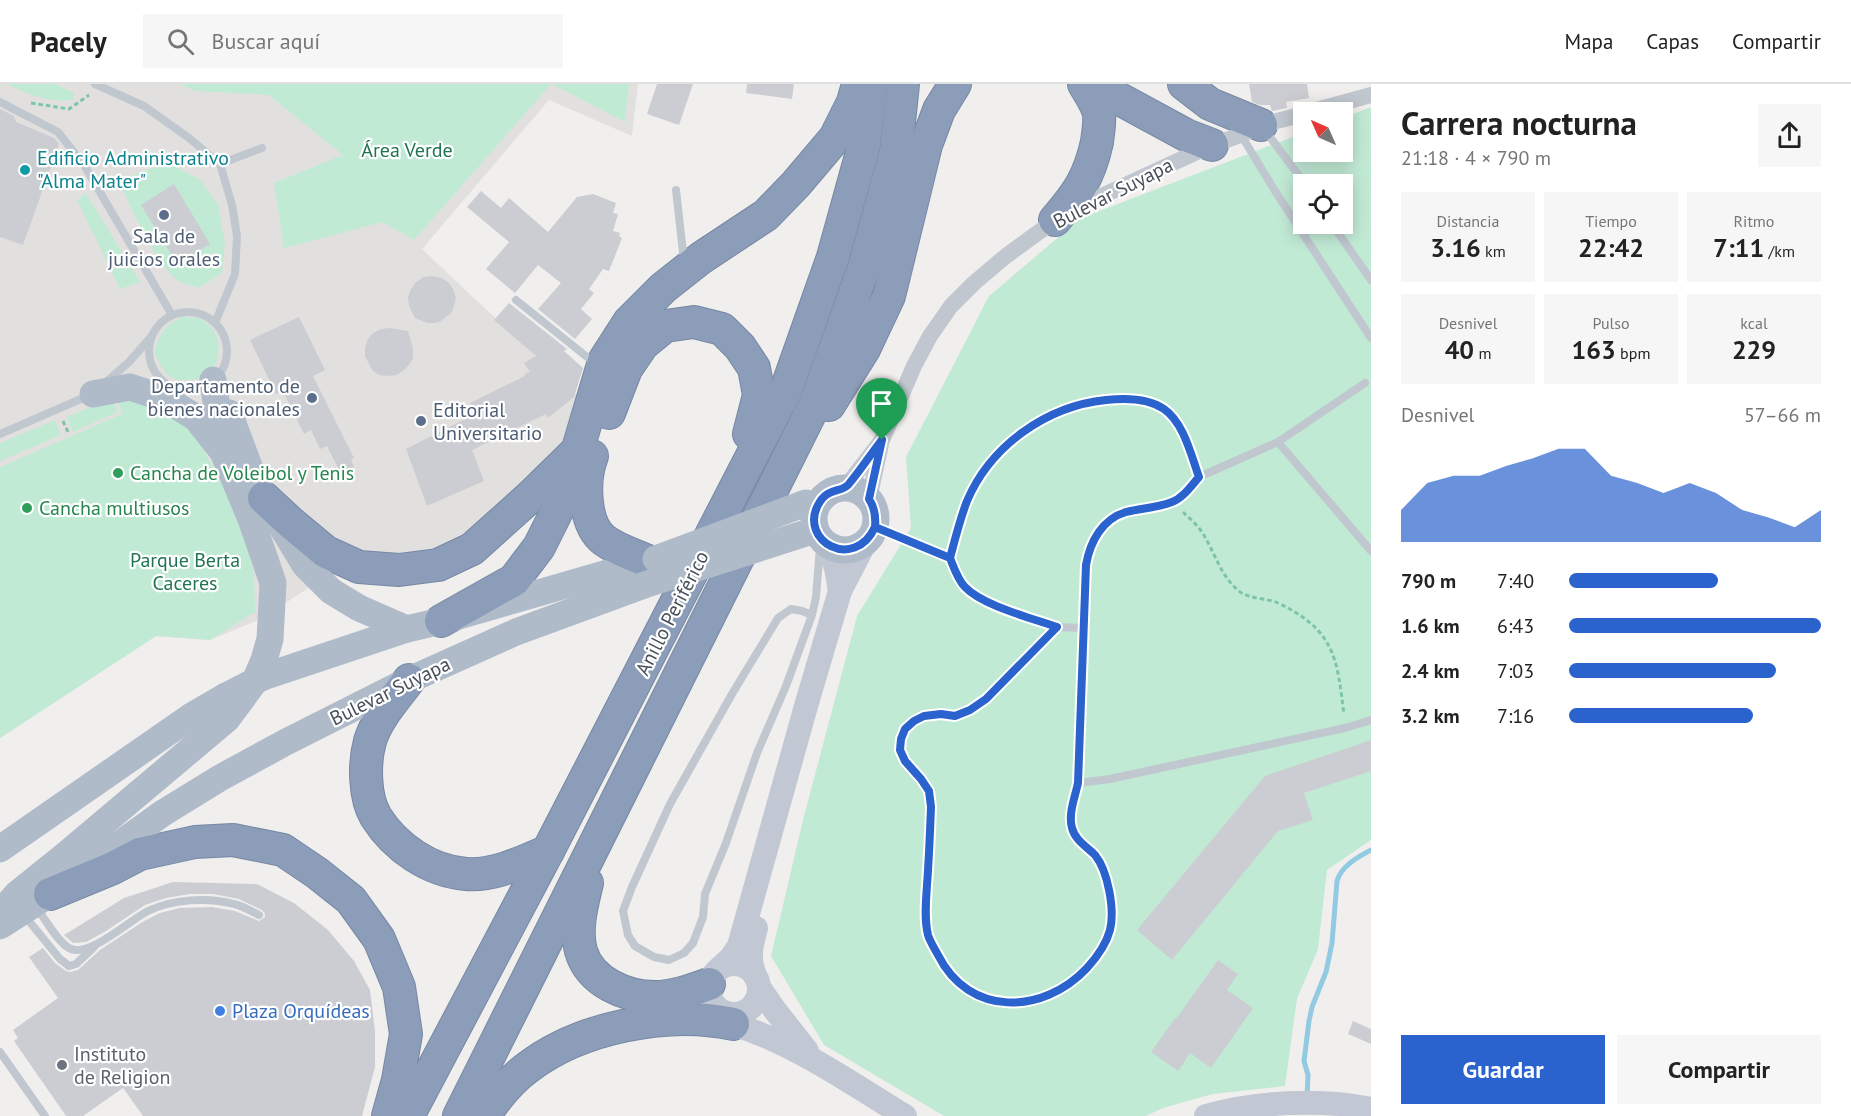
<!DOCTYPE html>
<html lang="es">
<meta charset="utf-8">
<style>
:root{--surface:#fff;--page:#f6f6f6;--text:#222;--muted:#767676;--line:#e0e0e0;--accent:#2b63ce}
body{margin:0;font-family:"PT Sans",sans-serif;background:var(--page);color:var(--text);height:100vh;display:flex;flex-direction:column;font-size:22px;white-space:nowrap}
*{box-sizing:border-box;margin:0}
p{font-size:20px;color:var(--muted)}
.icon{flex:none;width:33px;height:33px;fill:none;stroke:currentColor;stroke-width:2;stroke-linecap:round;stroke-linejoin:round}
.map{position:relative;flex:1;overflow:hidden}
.sheet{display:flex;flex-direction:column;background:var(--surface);width:480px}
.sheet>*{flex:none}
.needle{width:39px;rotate:315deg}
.fabs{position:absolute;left:1293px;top:18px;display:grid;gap:12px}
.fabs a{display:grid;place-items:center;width:60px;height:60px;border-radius:0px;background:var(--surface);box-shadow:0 3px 15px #0003;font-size:30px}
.pin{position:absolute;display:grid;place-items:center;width:51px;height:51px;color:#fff;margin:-62px -26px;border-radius:50% 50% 50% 0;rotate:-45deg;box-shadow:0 0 6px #0007}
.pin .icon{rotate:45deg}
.round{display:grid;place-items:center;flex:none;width:63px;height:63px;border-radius:0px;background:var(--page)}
.overview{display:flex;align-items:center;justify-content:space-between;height:102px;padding:0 30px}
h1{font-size:33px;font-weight:800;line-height:45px}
.stats{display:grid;grid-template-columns:repeat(3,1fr);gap:9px;height:102px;padding:6px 30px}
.stats div{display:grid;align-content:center;border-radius:0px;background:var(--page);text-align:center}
.stats b{font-size:26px;font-weight:800}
.stats small{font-size:16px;font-weight:400}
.stats p{font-size:16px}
.chart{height:168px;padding:12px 30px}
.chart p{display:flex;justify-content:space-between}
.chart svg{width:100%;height:108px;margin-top:6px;fill:var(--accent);opacity:.7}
.primary-button{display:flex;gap:12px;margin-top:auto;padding:12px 30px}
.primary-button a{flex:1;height:69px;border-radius:0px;background:var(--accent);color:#fff;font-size:24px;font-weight:800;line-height:69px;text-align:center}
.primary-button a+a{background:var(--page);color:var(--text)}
ul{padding:0 30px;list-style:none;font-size:20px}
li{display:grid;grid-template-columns:96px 72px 1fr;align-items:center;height:45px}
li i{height:15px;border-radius:8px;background:var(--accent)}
header{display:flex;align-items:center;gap:36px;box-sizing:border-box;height:84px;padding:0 30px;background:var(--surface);border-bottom:2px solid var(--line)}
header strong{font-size:28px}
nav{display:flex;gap:33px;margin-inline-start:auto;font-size:21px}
.search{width:420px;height:54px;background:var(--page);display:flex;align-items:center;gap:15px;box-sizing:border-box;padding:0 21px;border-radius:0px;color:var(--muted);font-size:22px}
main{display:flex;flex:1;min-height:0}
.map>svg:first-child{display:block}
.education{fill:#e1e0df}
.green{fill:#c1ead5;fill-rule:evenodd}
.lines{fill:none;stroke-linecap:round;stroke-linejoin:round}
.stream{stroke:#92cae3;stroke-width:5}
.building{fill:#cccdd2}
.highway-casing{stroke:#7688a4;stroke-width:34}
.path{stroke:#7cc5a8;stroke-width:3;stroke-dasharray:4.5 3;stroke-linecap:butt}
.lane{stroke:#c0c7cf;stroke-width:8}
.street{stroke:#c0c7cf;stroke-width:16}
.secondary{stroke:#c1c8d3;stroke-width:24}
.primary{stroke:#b0bbca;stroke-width:27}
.highway{stroke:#8b9db8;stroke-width:32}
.primary-bridge{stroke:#b0bbca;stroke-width:27}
.route-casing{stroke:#fff;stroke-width:12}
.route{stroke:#2b63ce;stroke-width:8}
.culture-dot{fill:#0f9aa8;stroke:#fff;stroke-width:2}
.service-dot{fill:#5c6f8a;stroke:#fff;stroke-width:2}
.leisure-dot{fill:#2e9e5b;stroke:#fff;stroke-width:2}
.shop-dot{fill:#3f7fe0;stroke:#fff;stroke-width:2}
.worship-dot{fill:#6b7280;stroke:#fff;stroke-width:2}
.labels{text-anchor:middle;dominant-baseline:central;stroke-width:4.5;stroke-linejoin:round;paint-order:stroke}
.park-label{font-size:20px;fill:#207452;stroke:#fff}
.culture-label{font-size:20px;fill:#0d838f;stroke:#fff;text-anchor:start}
.street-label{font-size:20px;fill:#48505a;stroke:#fff}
.service-label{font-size:20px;fill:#4e5e75;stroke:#fff}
.leisure-label{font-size:20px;fill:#27864d;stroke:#fff;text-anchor:start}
.shop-label{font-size:20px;fill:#366cbe;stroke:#fff;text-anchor:start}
.worship-label{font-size:20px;fill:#5b616d;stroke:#fff;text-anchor:start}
</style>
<header>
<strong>Pacely</strong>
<div class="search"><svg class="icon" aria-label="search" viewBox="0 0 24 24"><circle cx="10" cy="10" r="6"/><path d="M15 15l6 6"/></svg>Buscar aquí</div>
<nav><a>Mapa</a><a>Capas</a><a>Compartir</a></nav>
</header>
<main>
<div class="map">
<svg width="1371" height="1032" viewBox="0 0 1371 1032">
<rect width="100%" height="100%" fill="#f1efee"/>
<polygon class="education" points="0,0 638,0 632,52 549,16 422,165 577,311 558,369 499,435 411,477 358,471 263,534 210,556 156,552 0,654"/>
<g class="green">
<path d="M 6,0 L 55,0 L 74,9 L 74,15 C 52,21 26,9 6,0 Z"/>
<polygon points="180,0 551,0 414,156 383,138 284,164 274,99 343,71 269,11 195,7"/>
<polygon points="552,0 629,0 625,38"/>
<path d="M 1371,23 L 1371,756 L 1327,786 L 1318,865 L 1297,915 L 1285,1002 L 1213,1010 L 1163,1024 L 1146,1032 L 944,1032 L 824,961 L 771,872 L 803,736 L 857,532 L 911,444 L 906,373 L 989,212 L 1081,134 L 1303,49 L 1304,68 L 1342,68 L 1343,34 ZM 1304,100 L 1342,100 L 1342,140 L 1304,140 Z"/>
<path d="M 160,82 L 176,83 L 199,95 L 218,120 L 225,160 L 222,189 L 199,204 C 192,201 183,200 177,196 C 158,183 130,122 120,100 C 129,89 147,86 160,82 Z"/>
<polygon points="86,109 140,198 120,205 77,116"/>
<path d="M 183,233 C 187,234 193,233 197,234 C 224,242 226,282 202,294 C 198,296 192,296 188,296 C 168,298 162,285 154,269 C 160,249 163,242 183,233 Z"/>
<polygon points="116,312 168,323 193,345 237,429 254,488 255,528 210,556 156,552 0,654 0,383 122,330"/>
<polygon points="112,314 118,328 73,348 67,333"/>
<polygon points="55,336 61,351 0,377 0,359"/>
</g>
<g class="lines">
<path class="stream" d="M 1307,1013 L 1308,991 L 1304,977 L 1309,937 L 1312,923 L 1326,888 L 1332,859 L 1337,797 C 1341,782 1358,773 1371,766"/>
</g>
<g class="building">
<polygon points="657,0 693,0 679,41 647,30"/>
<polygon points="747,0 794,0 792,15 746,9"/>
<polygon points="1249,0 1307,0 1309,14 1286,18 1287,24 1272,27 1270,21 1260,21 1252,18"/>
<polygon points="0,25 14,32 16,38 54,54 59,60 23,161 0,153"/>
<polygon points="174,100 210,160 177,180 141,121"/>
<polygon points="481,107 501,124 509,114 548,148 577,113 593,110 616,119 613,129 618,130 613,147 620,149 619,152 622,154 609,187 603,185 589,205 594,209 581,225 592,235 575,255 538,225 561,199 538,181 515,209 486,185 509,158 467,123"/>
<polygon points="432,192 441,194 448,198 453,205 456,214 452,228 441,237 435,239 427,239 415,234 409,222 408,213 411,205 416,198 424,193"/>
<polygon points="509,219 567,265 564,267 583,284 574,313 548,334 546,330 472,366 484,397 427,422 406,365 475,330 470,319 525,292 524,290 530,288 524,279 536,272 494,236"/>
<polygon points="299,233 325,286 313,292 354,374 351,376 354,383 341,390 327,362 320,365 311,346 304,350 283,307 276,310 250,256"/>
<polygon points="390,244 408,247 413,265 413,274 409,281 403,287 396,291 387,292 379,291 372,286 365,272 365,263 368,255 373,249 381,245"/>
<polygon points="1371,656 1371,687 1304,709 1313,736 1278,747 1172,876 1137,846 1265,692"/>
<polygon points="173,798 257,800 294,819 328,846 354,877 370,906 375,947 375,983 362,1032 143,1032 123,1004 83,1032 66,1032 14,957 18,954 13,946 58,914 29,873 43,864 55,879 66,887 70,888 78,886 100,866 144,837 160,829 180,824 212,823 235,827 259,837 265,833 265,830 262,826 239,815 213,810 190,810 166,814 145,821 106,847 86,858 73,859 64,851 124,814"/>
<polygon points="1218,876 1238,890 1227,906 1253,924 1211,984 1190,969 1178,987 1151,968 1175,934 1176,935"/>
<polygon points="1353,937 1371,945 1371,960 1348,950"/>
</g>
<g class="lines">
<defs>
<g id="highway">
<polyline points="1092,0 1186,51 1212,61"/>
<polyline points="1184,0 1210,20 1261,41"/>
<path d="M 1055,136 C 1078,109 1089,94 1097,58 C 1098,49 1100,39 1099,30 C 1097,20 1089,9 1084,0"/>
<polyline points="829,321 864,265 889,212 926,61 939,26 955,0"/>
<polyline points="609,329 626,285 643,260 665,242 694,238 722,245 740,263 754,284 759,311 749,350"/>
<path d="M 592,372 C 583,395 583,440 604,456 C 617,466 635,471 650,478"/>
<polyline points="264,414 290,438 326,468 359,483 399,486 438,481 472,465 531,412 575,369"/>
<polyline points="441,537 514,496 539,463 563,415 604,277 629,238 663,204 701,174 766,131 796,100 835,54 853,18 858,0"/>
<path d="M 409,596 C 395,615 377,634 370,657 C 364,679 364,713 376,733 C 395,763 429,787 466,790 C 494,792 523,778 548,767"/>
<path d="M 587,799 C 582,820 575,845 581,867 C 590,898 626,913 655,913 C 674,913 692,906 709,900"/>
<polyline points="50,810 113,784 140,770 195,758 233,756 283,766 317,789 351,816 379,855 399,903 406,950 398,996 388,1032"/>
<polyline points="408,1032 548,767 786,306 833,173 864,61 871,0"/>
<polyline points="459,1032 816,318 864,183 896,67 903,0"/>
<path d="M 484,1032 C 496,1014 509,997 527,984 C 580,943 668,926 733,940"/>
</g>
</defs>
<use href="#highway" class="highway-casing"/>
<g class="path">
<polyline points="31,19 69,25 89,11"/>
<polyline points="63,337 68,348"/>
<path d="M 1183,428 C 1188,433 1194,438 1199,444 C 1214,464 1219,491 1239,507 C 1248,515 1267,514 1278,519 C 1335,546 1337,574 1344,631"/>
</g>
<g class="lane">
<polyline points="95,0 144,22 189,54 220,80 232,121 237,152 235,190 215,239"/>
<polyline points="0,18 58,48 84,81 172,231"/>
<polyline points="1264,45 1305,100"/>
<polyline points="1241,51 1275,107 1371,254"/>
<polyline points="220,80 262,64"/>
<polyline points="676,106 684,177"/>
<polyline points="1332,140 1371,196"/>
<polyline points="516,216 597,281"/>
<circle cx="188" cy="267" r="39"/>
<polyline points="105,299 129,278 151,253"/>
<polyline points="0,350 90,311"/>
<polyline points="1278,358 1371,467"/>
<polyline points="875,443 950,474"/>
<polyline points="812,531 802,527 791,525 778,534 732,610 670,720 632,803 623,827 628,851 635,862 654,873 669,876 684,869 693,859 703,833 705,810 726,759 757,669 786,602 812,531 816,513 820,463"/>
<path d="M 1057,543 L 986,615 L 970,626 L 955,632 L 941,630 L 924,632 L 914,637 L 905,645 L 901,655 L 900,666 L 905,677 L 921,695 L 929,707 L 931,723 C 930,749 929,775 927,801 C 926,817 924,835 928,851 C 930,858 935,865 938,871 C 969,933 1044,930 1087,884 C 1097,873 1106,861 1110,846 C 1115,826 1108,787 1095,771 C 1087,763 1074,756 1072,744 C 1068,730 1075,713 1078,699 L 1086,481 L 1089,465 L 1096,450 L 1108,439 L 1124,429 L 1173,418 L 1186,408 L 1199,393 L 1278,358 L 1365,299"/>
<polyline points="1083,544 1057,543 980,515 965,503 956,488 950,474 957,450 968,416 987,384 1011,356 1046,333 1087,318 1118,315 1150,318 1165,325 1180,343 1199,393"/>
<polyline points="1078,699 1110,695 1345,644 1371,636"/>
<path d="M 36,823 C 44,833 59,861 71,865 C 90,873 130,836 148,827 C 173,815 207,813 234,820 C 243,822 251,827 259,831"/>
<polyline points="24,831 60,875 69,882 76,880 94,863"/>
<polyline points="0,968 45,1032"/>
</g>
<g class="street">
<polyline points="1309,28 1371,11"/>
<polyline points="845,404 882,356 914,282 930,252 951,222 974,199 1006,172 1065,129 1212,61 1241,51 1261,41 1304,30"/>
<polyline points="869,415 881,360"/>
</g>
<g class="secondary">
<polyline points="828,461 836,484 840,507"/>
<circle cx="734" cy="905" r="25"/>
<polyline points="721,883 731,874 739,862 806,622 840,507 865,459"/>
<path d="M 755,892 C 748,872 751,863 756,844"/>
<polyline points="759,903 774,925 807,967"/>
<path d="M 733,940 C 796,960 849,998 905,1032"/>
<path d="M 1206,1032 C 1254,1018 1322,1014 1371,1025"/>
</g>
<g class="primary">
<polyline points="93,310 130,303 166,315 196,334 222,367"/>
<polyline points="229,329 255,398 305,481 331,507 359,524 407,545"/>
<circle cx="845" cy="435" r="31"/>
<polyline points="263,593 407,545 441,537 656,475"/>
<polyline points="0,765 190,633 226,612"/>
<polyline points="1,828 17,810 63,773 227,635 255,597 264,576 270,555 273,499 251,435 223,368 213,296"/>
<polyline points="0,842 50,810 163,729 220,694 286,658 409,596 516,548 644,501"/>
</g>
<use href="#highway" class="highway"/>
<g class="primary-bridge">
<polyline points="656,475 806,419"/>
<polyline points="644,501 803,450"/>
<polyline points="226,612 263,593"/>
</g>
</g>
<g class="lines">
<defs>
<path id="route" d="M 882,356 C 870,371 860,387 848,401 C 840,409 827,403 818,421 C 799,457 854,488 875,443 L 950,474 C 954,484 958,496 965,503 C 983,522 1032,534 1057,543 L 986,615 L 970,626 L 955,632 L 941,630 L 924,632 L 914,637 L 905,645 L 901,655 L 900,666 L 905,677 L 921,695 L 929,707 L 931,723 C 930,749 929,775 927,801 C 926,817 924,835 928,851 C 930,858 935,865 938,871 C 969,933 1043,931 1087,884 C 1097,873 1106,861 1110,846 C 1115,826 1108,787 1095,771 C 1087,763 1075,756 1072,744 C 1068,730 1075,713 1078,699 L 1086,481 C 1090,458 1102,435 1126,428 C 1141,424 1157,424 1172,418 C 1183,414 1191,402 1199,393 C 1191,371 1184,339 1164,325 C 1148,314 1124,314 1106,316 C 1047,322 991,361 967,417 C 960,435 955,455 950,474 L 875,443 C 876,432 875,424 869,415 L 882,356"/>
</defs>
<use href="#route" class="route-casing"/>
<use href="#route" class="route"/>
</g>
<circle class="culture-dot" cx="25" cy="86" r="6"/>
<g class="service-dot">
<circle cx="164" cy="131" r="6"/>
<circle cx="312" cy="314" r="6"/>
<circle cx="421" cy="337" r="6"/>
</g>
<g class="leisure-dot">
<circle cx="118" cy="389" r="6"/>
<circle cx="27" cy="424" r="6"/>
</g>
<circle class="shop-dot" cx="220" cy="927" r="6"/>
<circle class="worship-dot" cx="62" cy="981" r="6"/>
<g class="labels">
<g class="park-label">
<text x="407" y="66">Área Verde</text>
<text x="185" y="476">Parque Berta<tspan x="185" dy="23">Caceres</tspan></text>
</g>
<g class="culture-label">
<text x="37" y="74">Edificio Administrativo<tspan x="37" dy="23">"Alma Mater"</tspan></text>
</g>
<g class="street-label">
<text transform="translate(1113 109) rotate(-27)">Bulevar Suyapa</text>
<text transform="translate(672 529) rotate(-63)">Anillo Periférico</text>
<text transform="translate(390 607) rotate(-26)">Bulevar Suyapa</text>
</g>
<g class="service-label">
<text x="164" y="152">Sala de<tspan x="164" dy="23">juicios orales</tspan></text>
<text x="300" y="302" text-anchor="end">Departamento de<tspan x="300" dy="23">bienes nacionales</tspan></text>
<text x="433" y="326" text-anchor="start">Editorial<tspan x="433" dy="23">Universitario</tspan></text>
</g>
<g class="leisure-label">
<text x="130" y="389">Cancha de Voleibol y Tenis</text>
<text x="39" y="424">Cancha multiusos</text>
</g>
<g class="shop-label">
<text x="232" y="927">Plaza Orquídeas</text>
</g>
<g class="worship-label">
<text x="74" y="970">Instituto<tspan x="74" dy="23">de Religion</tspan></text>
</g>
</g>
</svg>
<div class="fabs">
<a><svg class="needle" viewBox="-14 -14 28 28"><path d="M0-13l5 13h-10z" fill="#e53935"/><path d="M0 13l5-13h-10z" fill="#767676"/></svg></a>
<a><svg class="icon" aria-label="locate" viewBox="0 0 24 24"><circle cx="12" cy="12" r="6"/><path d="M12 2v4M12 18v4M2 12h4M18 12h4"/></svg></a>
</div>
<div class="pin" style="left:882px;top:356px;background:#1e9e55"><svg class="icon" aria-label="arrive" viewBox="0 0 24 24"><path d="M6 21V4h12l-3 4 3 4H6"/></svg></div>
</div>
<section class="sheet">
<div class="overview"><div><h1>Carrera nocturna</h1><p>21:18 · 4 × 790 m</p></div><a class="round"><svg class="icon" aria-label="share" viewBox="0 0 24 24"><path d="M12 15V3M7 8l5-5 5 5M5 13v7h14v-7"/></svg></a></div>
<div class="stats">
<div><p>Distancia</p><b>3.16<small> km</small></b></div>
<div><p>Tiempo</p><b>22:42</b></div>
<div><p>Ritmo</p><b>7:11<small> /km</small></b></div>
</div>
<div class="stats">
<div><p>Desnivel</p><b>40<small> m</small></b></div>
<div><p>Pulso</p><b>163<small> bpm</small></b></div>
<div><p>kcal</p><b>229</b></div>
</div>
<div class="chart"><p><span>Desnivel</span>57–66 m</p>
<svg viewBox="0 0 160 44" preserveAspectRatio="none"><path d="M0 44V31L10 20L20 17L30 17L40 13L50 10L60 6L70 6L80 17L90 20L100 24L110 20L120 24L130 31L140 34L150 38L160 31V44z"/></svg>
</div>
<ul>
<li><b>790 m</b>7:40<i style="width:59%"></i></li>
<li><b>1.6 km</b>6:43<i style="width:100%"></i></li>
<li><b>2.4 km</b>7:03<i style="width:82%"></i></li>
<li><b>3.2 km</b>7:16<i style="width:73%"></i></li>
</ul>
<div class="primary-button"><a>Guardar</a><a>Compartir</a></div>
</section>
</main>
